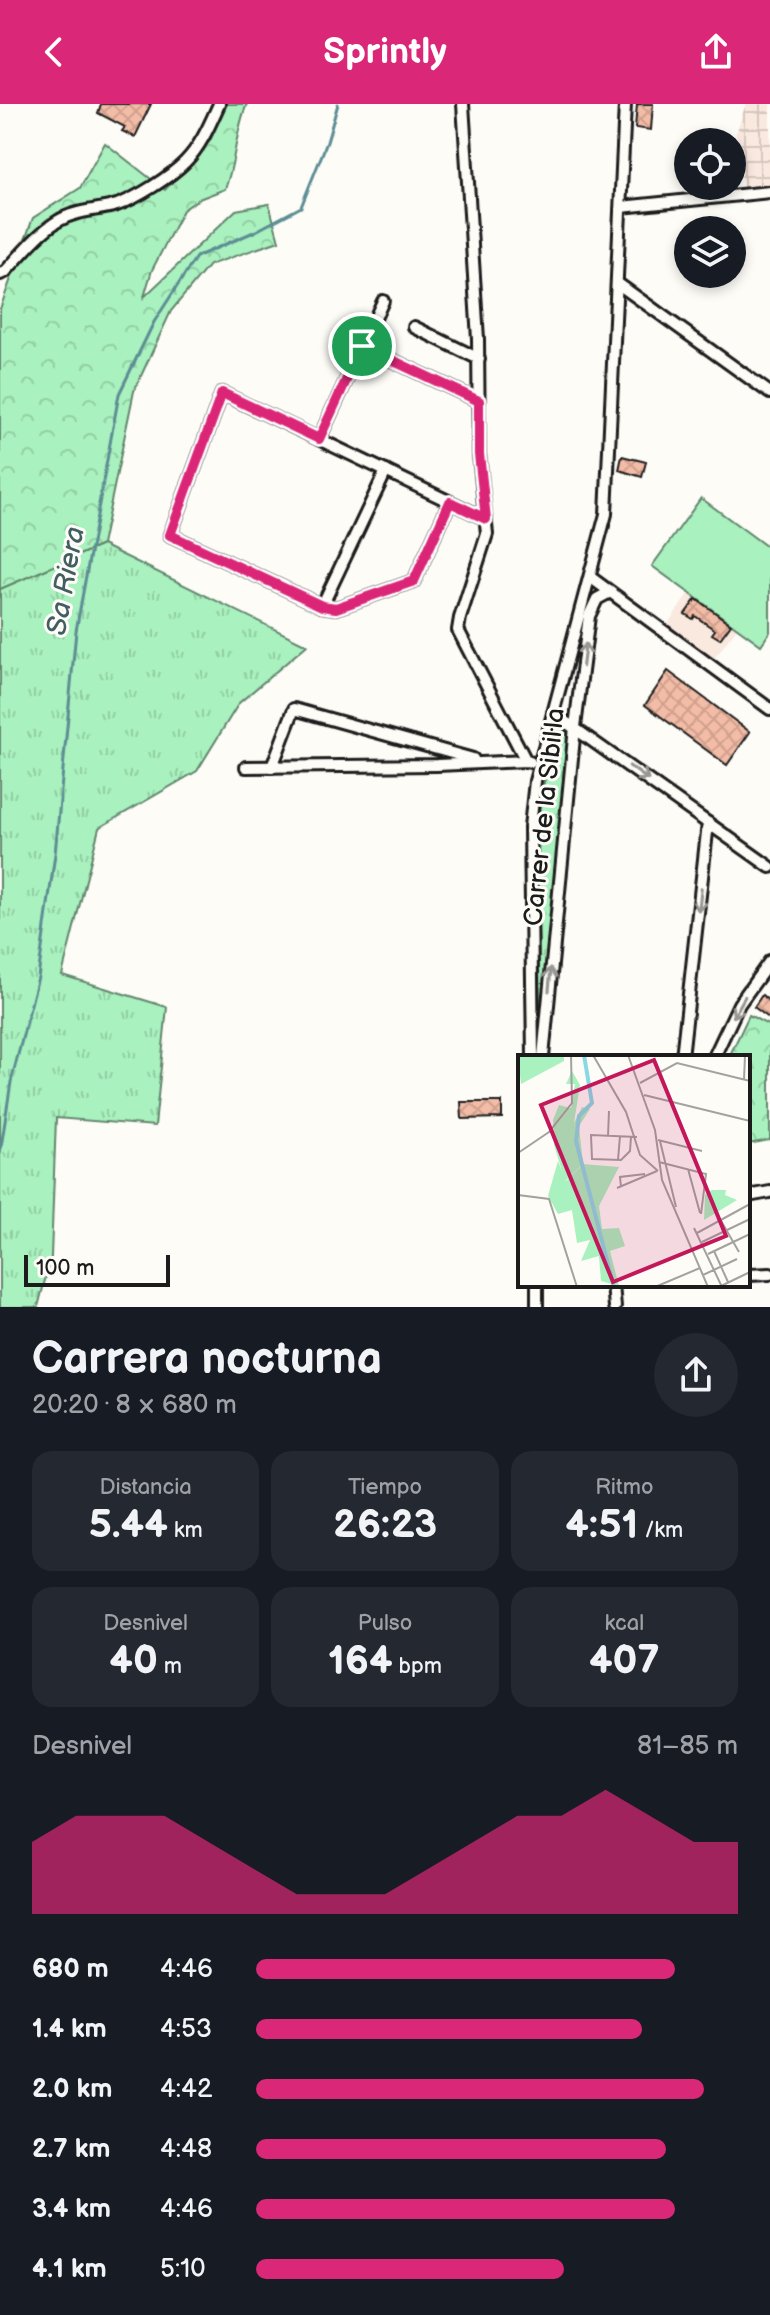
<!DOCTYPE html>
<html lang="es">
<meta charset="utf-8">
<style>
:root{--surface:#171b24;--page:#242831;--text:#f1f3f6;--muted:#9ea1a6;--accent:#db2777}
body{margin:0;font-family:"Balsamiq Sans",sans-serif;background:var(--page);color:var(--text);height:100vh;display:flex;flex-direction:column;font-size:30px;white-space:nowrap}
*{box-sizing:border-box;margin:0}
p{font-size:26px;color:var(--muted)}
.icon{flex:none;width:44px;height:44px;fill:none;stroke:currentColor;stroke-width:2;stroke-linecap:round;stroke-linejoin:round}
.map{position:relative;height:1203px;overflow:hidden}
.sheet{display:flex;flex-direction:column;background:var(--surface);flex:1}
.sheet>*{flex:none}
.fabs{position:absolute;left:674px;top:24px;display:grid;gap:16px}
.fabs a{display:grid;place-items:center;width:72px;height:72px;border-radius:50%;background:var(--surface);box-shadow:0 4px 12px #0003;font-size:40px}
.scale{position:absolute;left:24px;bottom:20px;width:146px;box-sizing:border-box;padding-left:8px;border:4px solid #1c1c1c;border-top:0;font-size:22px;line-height:28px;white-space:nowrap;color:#1c1c1c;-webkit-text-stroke:6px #fdfcf7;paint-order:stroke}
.pin{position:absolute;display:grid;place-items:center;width:68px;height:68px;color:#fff;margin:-34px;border:4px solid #fff;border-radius:50%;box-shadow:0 2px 8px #0007}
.round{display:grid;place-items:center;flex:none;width:84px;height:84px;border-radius:42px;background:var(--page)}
.headline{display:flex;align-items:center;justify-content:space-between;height:136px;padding:0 32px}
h1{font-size:44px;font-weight:700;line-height:60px}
.metrics{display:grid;grid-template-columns:repeat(3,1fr);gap:12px;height:136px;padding:8px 32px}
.metrics div{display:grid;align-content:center;border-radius:20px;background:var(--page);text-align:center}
.metrics b{font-size:40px;font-weight:700}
.metrics small{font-size:22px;font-weight:400}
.metrics p{font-size:22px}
.chart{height:224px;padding:16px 32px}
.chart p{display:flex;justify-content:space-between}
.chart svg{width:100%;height:144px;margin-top:8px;fill:var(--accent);opacity:.7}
ul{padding:0 32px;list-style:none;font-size:26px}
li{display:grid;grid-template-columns:128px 96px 1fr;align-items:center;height:60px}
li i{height:20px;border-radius:10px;background:var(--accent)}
header{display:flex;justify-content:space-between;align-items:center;height:104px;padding:0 32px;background:var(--accent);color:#fff;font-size:36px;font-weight:700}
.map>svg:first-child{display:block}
.built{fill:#fae9df}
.industrial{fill:url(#industrial-grid)}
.grass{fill:url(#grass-tufts);stroke:#62866d;stroke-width:2}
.forest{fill:url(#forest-crowns);stroke:#62866d;stroke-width:2}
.pitch{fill:#a9f1be;stroke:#62866d;stroke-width:2}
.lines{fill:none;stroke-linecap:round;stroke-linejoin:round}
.stream{stroke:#5d8d94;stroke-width:3}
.building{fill:url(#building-cross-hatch);stroke:#1c1c1c;stroke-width:2}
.minor-casing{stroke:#1c1c1c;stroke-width:16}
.minor{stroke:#fdfcf7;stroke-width:10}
.oneway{stroke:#989794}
.route-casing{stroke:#fff;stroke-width:16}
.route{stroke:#db2777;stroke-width:10}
.labels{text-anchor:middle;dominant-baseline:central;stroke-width:6;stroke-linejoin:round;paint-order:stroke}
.street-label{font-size:26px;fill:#1c1c1c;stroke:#fdfcf7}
.water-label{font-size:28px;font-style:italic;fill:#425e62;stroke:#fdfcf7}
.inset-river{fill:none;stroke:#89d9e4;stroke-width:4}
.inset-road{fill:none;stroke:#a3a29f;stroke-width:2}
.view{fill:#c2185b;fill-opacity:0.15;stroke:#c2185b;stroke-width:4}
.inset-edge{fill:none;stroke:#1c1c1c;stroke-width:4}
</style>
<header><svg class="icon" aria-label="back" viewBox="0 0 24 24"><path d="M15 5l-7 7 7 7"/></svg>Sprintly<svg class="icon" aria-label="share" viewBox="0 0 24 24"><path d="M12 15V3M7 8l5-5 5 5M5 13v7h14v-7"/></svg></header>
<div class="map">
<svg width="770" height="1203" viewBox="0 0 770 1203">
<defs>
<pattern id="industrial-grid" width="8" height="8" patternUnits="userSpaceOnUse" patternTransform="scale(2)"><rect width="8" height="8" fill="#fae9df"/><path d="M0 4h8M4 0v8" fill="none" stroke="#d6c7bf"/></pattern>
<pattern id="grass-tufts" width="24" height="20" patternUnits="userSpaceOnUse" patternTransform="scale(2)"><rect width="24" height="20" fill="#a9f1be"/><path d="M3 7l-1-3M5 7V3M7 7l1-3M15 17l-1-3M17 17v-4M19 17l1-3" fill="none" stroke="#91cea3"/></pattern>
<pattern id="forest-crowns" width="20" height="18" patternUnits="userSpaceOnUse" patternTransform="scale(2)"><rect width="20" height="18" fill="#a9f1be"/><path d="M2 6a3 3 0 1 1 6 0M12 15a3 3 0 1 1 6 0" fill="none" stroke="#91cea3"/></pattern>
<pattern id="building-cross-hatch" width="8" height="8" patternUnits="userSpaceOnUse" patternTransform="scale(2)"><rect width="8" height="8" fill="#f3bca6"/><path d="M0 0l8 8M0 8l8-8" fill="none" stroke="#d0a18e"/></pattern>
</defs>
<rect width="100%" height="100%" fill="#fdfcf7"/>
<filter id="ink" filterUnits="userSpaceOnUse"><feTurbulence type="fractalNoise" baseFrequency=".0125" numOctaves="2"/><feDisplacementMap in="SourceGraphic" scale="16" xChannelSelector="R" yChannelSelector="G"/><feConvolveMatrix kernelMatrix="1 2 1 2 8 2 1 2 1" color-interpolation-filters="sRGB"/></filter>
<g filter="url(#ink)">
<polygon class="built" points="689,489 737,524 714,555 667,521"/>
<polygon class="industrial" points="746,0 770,0 770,80 743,83 736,29"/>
<g class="grass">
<polygon points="102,441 307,541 239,599 197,667 99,724 62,871 167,903 155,1022 56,1014 51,1153 38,1203 0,1203 0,485"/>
<polygon points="559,616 573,625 541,938 537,781 540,695"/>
</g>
<g class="forest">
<path d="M 227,0 L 247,0 C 235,27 236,57 225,85 L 199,95 L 183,106 L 152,166 L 144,193 L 236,106 L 269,100 L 279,137 L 209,161 L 171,207 L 134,287 L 102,441 L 0,485 L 0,205 L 33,114 L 80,84 L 105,39 L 165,86 L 210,37 Z"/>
<polygon points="749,911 770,922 770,1036 748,1040 748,953 729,953"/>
</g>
<polygon class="pitch" points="701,394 770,445 770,528 761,541 652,462"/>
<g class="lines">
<polyline class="stream" points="0,1050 11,978 38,873 55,750 76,527 119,290 154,218 196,153 256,127 301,103 327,38 338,0"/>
</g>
<g class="building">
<polygon points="101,0 151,0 135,33 122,27 125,23 98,9"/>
<polygon points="637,0 653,0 651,26 635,24"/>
<polygon points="622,352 646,358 642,373 619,366"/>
<polygon points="696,495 731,520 720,535 712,530 715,526 695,512 693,515 685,510"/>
<polygon points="668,567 750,628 727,661 645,601"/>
<polygon points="762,891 770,898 770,915 754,903"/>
<polygon points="461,998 502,998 502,1014 462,1015"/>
</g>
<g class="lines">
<defs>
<g id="minor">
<polyline points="463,0 478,235 479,350 487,430 460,514 458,526 526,657"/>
<polyline points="621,103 770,88"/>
<path d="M 0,170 L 5,168 C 21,151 38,129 58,117 C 76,106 97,107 117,101 C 137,94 170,73 185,58 C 201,42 210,20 219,0"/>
<polyline points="617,179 770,289"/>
<polyline points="414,223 479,255"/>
<polyline points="362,242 479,297"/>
<polyline points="319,335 383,197"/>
<polyline points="450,398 414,477 336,504 322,502 170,431 222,289 486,415"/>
<polyline points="590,473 770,605"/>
<polyline points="322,502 386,367"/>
<polyline points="553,609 770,763"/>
<polyline points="246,663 437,661 526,657 530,658"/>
<polyline points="272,663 294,605 473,655"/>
<polyline points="533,953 530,723 535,677 606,410 625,0"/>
<polyline points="543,953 575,623 589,512 597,495 610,488"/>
<polyline points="682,953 708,719"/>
<polyline points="714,953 739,900 770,857"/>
<polyline points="748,1092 770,1088"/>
<polyline points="748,1171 770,1170"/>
<polyline points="537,1181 537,1203"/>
<polyline points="613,1181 615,1203"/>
</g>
</defs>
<use href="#minor" class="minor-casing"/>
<use href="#minor" class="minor"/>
</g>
<defs><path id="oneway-shaft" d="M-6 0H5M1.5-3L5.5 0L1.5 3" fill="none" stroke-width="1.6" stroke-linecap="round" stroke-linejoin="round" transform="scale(2)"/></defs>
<g class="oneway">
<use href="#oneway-shaft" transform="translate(584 551) rotate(-83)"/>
<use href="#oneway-shaft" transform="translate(639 669) rotate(36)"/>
<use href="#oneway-shaft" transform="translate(700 796) rotate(96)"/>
<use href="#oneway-shaft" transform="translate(550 875) rotate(-85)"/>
<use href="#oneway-shaft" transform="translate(739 903) rotate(119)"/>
</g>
</g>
<g class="lines" filter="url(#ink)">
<defs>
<polygon id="route" points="362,242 479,297 479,350 486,415 450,398 414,477 336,504 322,502 170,431 222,289 319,335"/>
</defs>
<use href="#route" class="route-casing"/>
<use href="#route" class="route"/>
</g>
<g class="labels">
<g class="street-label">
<text transform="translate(545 713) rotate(-84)">Carrer de la Sibil·la</text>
</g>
<g class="water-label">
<text transform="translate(66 477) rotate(-80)">Sa Riera</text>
</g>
</g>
<g transform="translate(518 951)">
<rect width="232" height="232" fill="#fdfcf7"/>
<path d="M 40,106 L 48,126 L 65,109 L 101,112 L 81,151 L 84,174 L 101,173 L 107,191 L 92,196 L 101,231 L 83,226 L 81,201 L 63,206 L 72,185 L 59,188 L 54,155 L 40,159 L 30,141 Z" fill="#a9f1be"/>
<path d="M 0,0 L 46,0 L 46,6 L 3,29 ZM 54,16 L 62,30 L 56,68 L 64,52 L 72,54 L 61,71 L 65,109 L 47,126 L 36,90 L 35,65 L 41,50 L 53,53 L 57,29 L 48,29 ZM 194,135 L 208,135 L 207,140 L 219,145 L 186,165 L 187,140 Z" fill="#a9f1be"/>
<path class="inset-river" d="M 66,0 L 74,48 L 61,61 L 58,86 L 96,232"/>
<path class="inset-road" d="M 75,0 L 108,57 L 122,100 L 140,116M 110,0 L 137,75 L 144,125 L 190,232M 226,25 L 227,0M 122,28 L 159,8 L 232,26M 126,40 L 232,66M 90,81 L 91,56M 113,82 L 112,96 L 103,105 L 74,104 L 73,80 L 119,82M 140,85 L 184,96M 142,86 L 158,152M 0,98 L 31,77 L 54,48 L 53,0M 100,105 L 102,81M 141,107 L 188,119 L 183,159M 170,114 L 182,158M 103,132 L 102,122 L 127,119M 99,133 L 139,116M 0,140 L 31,144 L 59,232M 202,164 L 221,197M 176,173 L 204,232M 179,178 L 232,149M 184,187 L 232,164M 196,196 L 210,227M 190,199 L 232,179M 185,220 L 219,204M 203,231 L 232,217M 137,232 L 182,213"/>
<path class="view" d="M 136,5 L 208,181 L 95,227 L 23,50 Z"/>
<rect width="232" height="232" class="inset-edge"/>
</g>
</svg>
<div class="fabs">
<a><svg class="icon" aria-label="locate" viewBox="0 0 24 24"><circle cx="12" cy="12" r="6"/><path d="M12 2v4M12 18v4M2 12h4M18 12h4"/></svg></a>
<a><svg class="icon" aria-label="layers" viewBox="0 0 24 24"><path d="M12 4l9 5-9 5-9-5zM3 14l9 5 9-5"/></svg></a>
</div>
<div class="scale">100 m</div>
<div class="pin" style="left:362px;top:242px;background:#1e9e55"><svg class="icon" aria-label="arrive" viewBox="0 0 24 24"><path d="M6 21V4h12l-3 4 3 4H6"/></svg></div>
</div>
<section class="sheet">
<div class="headline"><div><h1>Carrera nocturna</h1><p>20:20 · 8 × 680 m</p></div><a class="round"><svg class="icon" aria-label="share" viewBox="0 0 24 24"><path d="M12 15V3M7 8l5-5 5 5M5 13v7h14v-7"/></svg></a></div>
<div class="metrics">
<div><p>Distancia</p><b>5.44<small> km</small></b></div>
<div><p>Tiempo</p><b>26:23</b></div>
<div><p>Ritmo</p><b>4:51<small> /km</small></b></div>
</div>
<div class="metrics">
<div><p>Desnivel</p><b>40<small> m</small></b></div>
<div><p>Pulso</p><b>164<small> bpm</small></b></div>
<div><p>kcal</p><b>407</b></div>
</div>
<div class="chart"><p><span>Desnivel</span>81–85 m</p>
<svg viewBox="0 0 160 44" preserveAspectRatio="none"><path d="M0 44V22L10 14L20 14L30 14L40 22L50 30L60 38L70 38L80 38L90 30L100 22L110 14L120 14L130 6L140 14L150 22L160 22V44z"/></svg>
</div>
<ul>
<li><b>680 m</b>4:46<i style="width:87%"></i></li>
<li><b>1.4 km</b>4:53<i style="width:80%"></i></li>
<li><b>2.0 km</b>4:42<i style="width:93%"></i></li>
<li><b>2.7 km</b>4:48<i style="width:85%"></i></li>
<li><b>3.4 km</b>4:46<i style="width:87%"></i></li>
<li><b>4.1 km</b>5:10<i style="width:64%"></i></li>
</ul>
</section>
